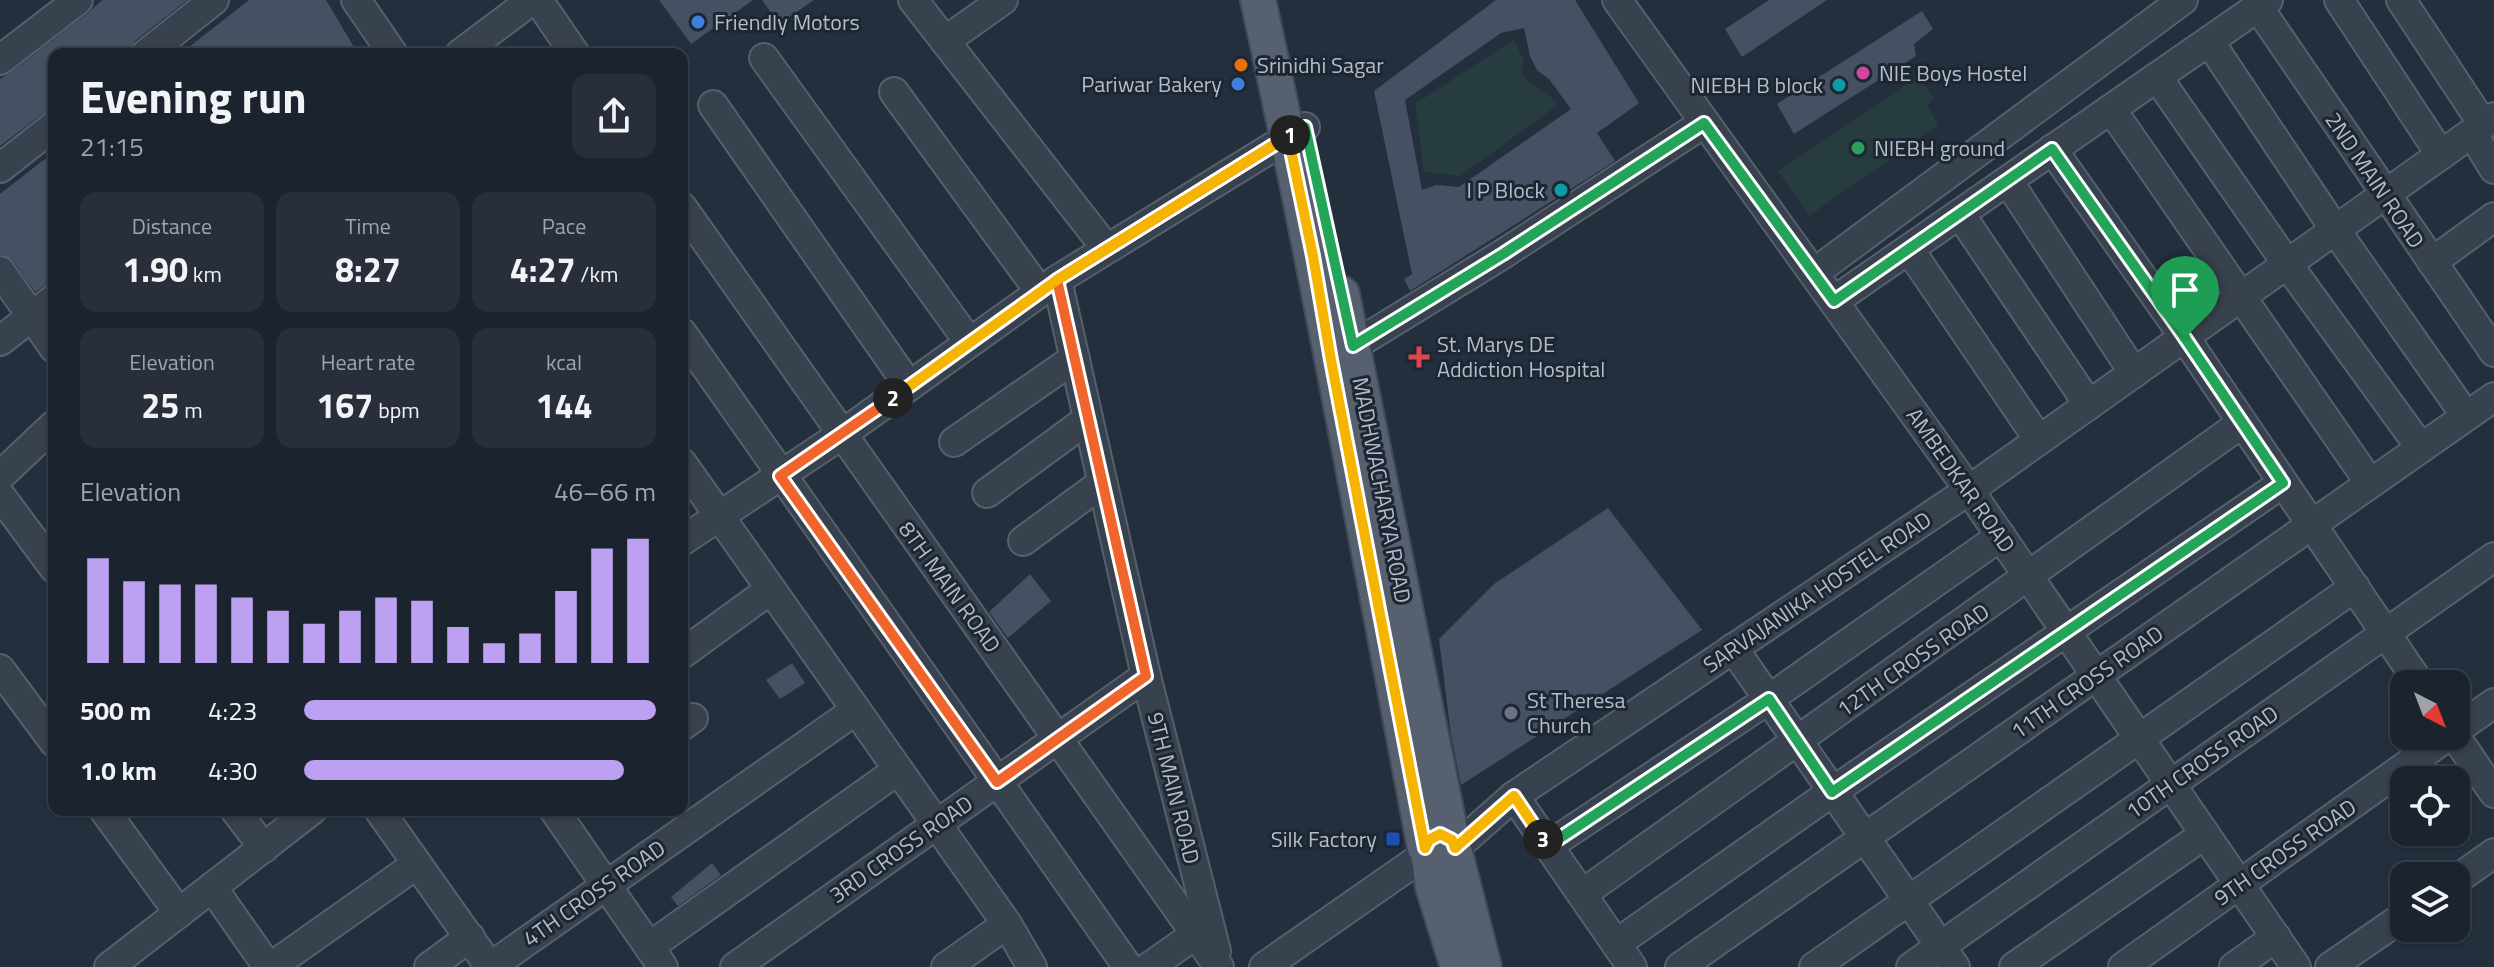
<!DOCTYPE html>
<meta charset="utf-8">
<style>
:root{--surface:#1b232e;--page:#282f3a;--text:#f1f3f6;--muted:#a0a4aa;--line:#39404a;--accent:#bca0f2}
body{margin:0;font-family:"Titillium Web",sans-serif;background:var(--page);color:var(--text);height:100vh;display:flex;flex-direction:column;font-size:30px;white-space:nowrap}
*{box-sizing:border-box;margin:0}
p{font-size:26px;color:var(--muted)}
.icon{flex:none;width:44px;height:44px;fill:none;stroke:currentColor;stroke-width:2;stroke-linecap:round;stroke-linejoin:round}
.map{position:relative;flex:1;overflow:hidden}
.drawer{position:absolute;left:48px;top:48px;width:640px;height:768px;display:flex;flex-direction:column;background:var(--surface);border-radius:16px;box-shadow:0 2px 6px #0004,0 0 0 2px var(--line)}
.drawer>*{flex:none}
.needle{width:52px;rotate:138deg}
.controls{position:absolute;left:2390px;top:670px;display:grid;gap:16px}
.controls a{display:grid;place-items:center;width:80px;height:80px;border-radius:16px;background:var(--surface);box-shadow:0 2px 6px #0004,0 0 0 2px var(--line);font-size:40px}
.pin{position:absolute;display:grid;place-items:center;width:68px;height:68px;color:#fff;margin:-82px -34px;border-radius:50% 50% 50% 0;rotate:-45deg;box-shadow:0 0 8px #0007}
.pin .icon{rotate:45deg}
.km{position:absolute;width:40px;height:40px;margin:-20px;border-radius:50%;background:#222;color:#fff;font-size:22px;line-height:40px;text-align:center}
.round{display:grid;place-items:center;flex:none;width:84px;height:84px;border-radius:16px;background:var(--page)}
.overview{display:flex;align-items:center;justify-content:space-between;height:136px;padding:0 32px}
h1{font-size:44px;font-weight:700;line-height:60px}
.figures{display:grid;grid-template-columns:repeat(3,1fr);gap:12px;height:136px;padding:8px 32px}
.figures div{display:grid;align-content:center;border-radius:16px;background:var(--page);text-align:center}
.figures b{font-size:34px;font-weight:700}
.figures small{font-size:22px;font-weight:400}
.figures p{font-size:22px}
.chart{height:224px;padding:16px 32px}
.chart p{display:flex;justify-content:space-between}
.chart svg{width:100%;height:144px;margin-top:8px;stroke:var(--accent);stroke-width:6}
ul{padding:0 32px;list-style:none;font-size:26px}
li{display:grid;grid-template-columns:128px 96px 1fr;align-items:center;height:60px}
li i{height:20px;border-radius:10px;background:var(--accent)}
.map>svg:first-child{display:block}
.green{fill:#263c3f}
.building{fill:#455162;fill-rule:evenodd}
.lines{fill:none;stroke-linecap:round;stroke-linejoin:round}
.minor-casing{stroke:#565f6c;stroke-width:32}
.major-casing{stroke:#414a57;stroke-width:38}
.minor{stroke:#38414e;stroke-width:28}
.major{stroke:#56606e;stroke-width:34}
.split-1-casing{stroke:#fff;stroke-width:16}
.split-2-casing{stroke:#fff;stroke-width:16}
.split-3-casing{stroke:#fff;stroke-width:16}
.split-4-casing{stroke:#fff;stroke-width:16}
.split-1{stroke:#22a559;stroke-width:10}
.split-2{stroke:#f0652b;stroke-width:10}
.split-3{stroke:#f5b400;stroke-width:10}
.split-4{stroke:#22a559;stroke-width:10}
.shop-dot{fill:#3f7fe0;stroke:#1d2633;stroke-width:3}
.food-dot{fill:#e8710a;stroke:#1d2633;stroke-width:3}
.hotel-dot{fill:#d1479c;stroke:#1d2633;stroke-width:3}
.culture-dot{fill:#0f9aa8;stroke:#1d2633;stroke-width:3}
.leisure-dot{fill:#2e9e5b;stroke:#1d2633;stroke-width:3}
.health-dot{fill:#e0444e;stroke:#1d2633;stroke-width:3}
.worship-dot{fill:#6b7280;stroke:#1d2633;stroke-width:3}
.transit-dot{fill:#1a4fb4;stroke:#1d2633;stroke-width:3}
.labels{text-anchor:middle;dominant-baseline:central;stroke-width:6;stroke-linejoin:round;paint-order:stroke}
.poi-label{font-size:22px;fill:#b4bcc9;stroke:#1d2633;text-anchor:start}
.street-label{font-size:22px;fill:#b4bcc9;stroke:#1d2633}
</style>
<div class="map">
<svg width="2494" height="967" viewBox="0 0 2494 967">
<rect width="100%" height="100%" fill="#242f3e"/>
<g class="green">
<path d="M 1513,40 L 1524,59 L 1522,74 C 1534,88 1546,89 1558,105 L 1460,176 L 1424,172 L 1415,104 Z"/>
<polygon points="1918,77 1934,98 1927,105 1938,125 1809,216 1778,171"/>
</g>
<g class="building">
<polygon points="102,0 187,0 135,41 129,54 54,54 54,109 44,113 0,146 0,79 10,73 88,13"/>
<polygon points="249,0 326,0 354,47 346,54 180,54"/>
<polygon points="659,0 753,0 691,44"/>
<polygon points="762,0 814,0 779,24"/>
<path d="M 1496,0 L 1575,0 L 1639,103 L 1597,133 L 1615,161 L 1410,291 L 1404,279 L 1412,274 L 1374,91 ZM 1524,28 L 1530,56 L 1537,70 L 1549,79 L 1571,109 L 1459,187 L 1436,185 L 1422,190 L 1405,100 L 1501,33 Z"/>
<polygon points="1769,0 1827,0 1742,57 1725,29"/>
<polygon points="1922,11 1933,29 1914,44 1916,56 1794,134 1777,104"/>
<polygon points="54,152 54,279 35,292 13,261 0,254 0,194"/>
<polygon points="1608,508 1702,630 1461,785 1451,735 1439,639 1494,584"/>
<polygon points="1030,574 1051,601 1008,638 989,612"/>
<polygon points="792,663 805,683 780,699 766,680"/>
<polygon points="712,863 721,875 678,906 671,897"/>
</g>
<g class="lines">
<defs>
<g id="minor">
<polyline points="356,0 393,54"/>
<polyline points="538,0 575,54"/>
<polyline points="913,0 1106,248"/>
<polyline points="1617,0 1969,490 2296,967"/>
<polyline points="2339,0 2441,155"/>
<polyline points="2401,0 2483,124"/>
<polyline points="2258,7 2494,352"/>
<polyline points="945,41 1003,0"/>
<polyline points="2209,41 2336,231 2466,416"/>
<polyline points="146,54 214,0"/>
<polyline points="460,54 532,0"/>
<polyline points="764,58 969,342"/>
<polyline points="0,60 78,0"/>
<polyline points="2157,77 2288,265 2421,448"/>
<polyline points="894,92 1040,292"/>
<polyline points="713,105 909,386"/>
<polyline points="2111,109 2370,483"/>
<polyline points="2472,133 2494,169"/>
<polyline points="2052,149 2185,338 2420,684"/>
<polyline points="0,168 54,126"/>
<polyline points="2008,181 2134,373"/>
<polyline points="682,207 1219,967"/>
<polyline points="1960,214 2089,405"/>
<polyline points="1909,249 2039,440"/>
<polyline points="2432,262 2494,217"/>
<polyline points="0,271 54,348"/>
<polyline points="1814,273 2183,0"/>
<polyline points="1057,280 1146,676 1216,951"/>
<polyline points="1834,301 2268,0"/>
<polyline points="682,333 1128,967"/>
<polyline points="0,341 54,299"/>
<polyline points="1337,356 1503,254 1704,123"/>
<polyline points="954,442 1075,358"/>
<polyline points="682,463 1007,924 1032,967"/>
<polyline points="0,476 54,425"/>
<polyline points="987,493 1088,419"/>
<polyline points="0,495 54,568"/>
<polyline points="682,541 841,435 1057,280 1305,127"/>
<polyline points="1023,541 1102,483"/>
<polyline points="1733,648 1955,967"/>
<polyline points="682,654 771,589"/>
<polyline points="0,669 54,742"/>
<polyline points="682,726 693,718"/>
<polyline points="2456,730 2494,703"/>
<polyline points="2455,736 2494,793"/>
<polyline points="1514,796 1632,967"/>
<polyline points="104,810 179,913"/>
<polyline points="235,810 264,848"/>
<polyline points="379,810 490,967"/>
<polyline points="554,810 663,967"/>
<polyline points="1548,846 1769,699 2001,536"/>
<polyline points="1455,848 1514,796 1969,490 2494,117"/>
<polyline points="2456,880 2494,853"/>
<polyline points="212,887 268,967"/>
<polyline points="1582,894 2242,423"/>
<polyline points="1616,944 1832,792 2283,483"/>
<polyline points="649,947 898,770"/>
<polyline points="109,967 312,810"/>
<polyline points="271,967 417,864"/>
<polyline points="429,967 470,937"/>
<polyline points="490,967 856,710"/>
<polyline points="735,967 1146,676"/>
<polyline points="946,967 1007,924"/>
<polyline points="1149,967 1196,934"/>
<polyline points="1264,967 1426,854"/>
<polyline points="1680,967 2494,397"/>
<polyline points="1814,967 2355,587"/>
<polyline points="1911,967 2494,557"/>
<polyline points="2014,967 2205,834"/>
<polyline points="2123,967 2448,736"/>
<polyline points="2234,967 2276,937"/>
<polyline points="2330,967 2404,916"/>
</g>
<g id="major">
<path d="M 1258,0 C 1320,281 1371,565 1425,848"/>
<polyline points="1342,294 1452,840"/>
<polyline points="1455,853 1484,967"/>
<polyline points="1429,859 1433,887 1458,967"/>
</g>
</defs>
<use href="#minor" class="minor-casing"/>
<use href="#major" class="major-casing"/>
<use href="#minor" class="minor"/>
<use href="#major" class="major"/>
</g>
<g class="lines">
<defs>
<polyline id="split-1" points="1290,135 1305,127 1353,346 1503,254 1704,123 1834,301 2052,149 2185,338"/>
<polyline id="split-2" points="893,398 780,476 997,782 1146,676 1057,280 1290,135"/>
<polyline id="split-3" points="893,398 1057,280 1288,136 1313,256 1331,360 1425,848 1429,840 1440,834 1452,840 1455,848 1514,796 1543,839"/>
<polyline id="split-4" points="1543,839 1548,846 1769,699 1832,792 2283,483 2185,338"/>
</defs>
<use href="#split-1" class="split-1-casing"/>
<use href="#split-2" class="split-2-casing"/>
<use href="#split-3" class="split-3-casing"/>
<use href="#split-4" class="split-4-casing"/>
<use href="#split-1" class="split-1"/>
<use href="#split-2" class="split-2"/>
<use href="#split-3" class="split-3"/>
<use href="#split-4" class="split-4"/>
</g>
<g class="shop-dot">
<circle cx="698" cy="22" r="8"/>
<circle cx="1238" cy="84" r="8"/>
</g>
<circle class="food-dot" cx="1241" cy="65" r="8"/>
<circle class="hotel-dot" cx="1863" cy="73" r="8"/>
<g class="culture-dot">
<circle cx="1839" cy="85" r="8"/>
<circle cx="1561" cy="190" r="8"/>
</g>
<circle class="leisure-dot" cx="1858" cy="148" r="8"/>
<path class="health-dot" d="M1415 345h8v8h8v8h-8v8h-8v-8h-8v-8h8z"/>
<circle class="worship-dot" cx="1511" cy="713" r="8"/>
<rect class="transit-dot" x="1385" y="831" width="16" height="16" rx="4"/>
<g class="labels">
<g class="poi-label">
<text x="714" y="22">Friendly Motors</text>
<text x="1257" y="65">Srinidhi Sagar</text>
<text x="1879" y="73">NIE Boys Hostel</text>
<text x="1222" y="84" text-anchor="end">Pariwar Bakery</text>
<text x="1823" y="85" text-anchor="end">NIEBH B block</text>
<text x="1874" y="148">NIEBH ground</text>
<text x="1545" y="190" text-anchor="end">I P Block</text>
<text x="1437" y="344">St. Marys DE<tspan x="1437" dy="25">Addiction Hospital</tspan></text>
<text x="1527" y="700">St Theresa<tspan x="1527" dy="25">Church</tspan></text>
<text x="1377" y="839" text-anchor="end">Silk Factory</text>
</g>
<g class="street-label">
<text transform="translate(2375 180) rotate(56)">2ND MAIN ROAD</text>
<text transform="translate(1961 480) rotate(55)">AMBEDKAR ROAD</text>
<text transform="translate(1382 490) rotate(79)">MADHWACHARYA ROAD</text>
<text transform="translate(950 587) rotate(54)">8TH MAIN ROAD</text>
<text transform="translate(1817 592) rotate(-34)">SARVAJANIKA HOSTEL ROAD</text>
<text transform="translate(1913 660) rotate(-35)">12TH CROSS ROAD</text>
<text transform="translate(2087 682) rotate(-35)">11TH CROSS ROAD</text>
<text transform="translate(2202 762) rotate(-35)">10TH CROSS ROAD</text>
<text transform="translate(1174 788) rotate(76)">9TH MAIN ROAD</text>
<text transform="translate(901 849) rotate(-35)">3RD CROSS ROAD</text>
<text transform="translate(2285 852) rotate(-35)">9TH CROSS ROAD</text>
<text transform="translate(594 893) rotate(-35)">4TH CROSS ROAD</text>
</g>
</g>
</svg>
<div class="controls">
<a><svg class="needle" viewBox="-14 -14 28 28"><path d="M0-13l5 13h-10z" fill="#e53935"/><path d="M0 13l5-13h-10z" fill="#a0a4aa"/></svg></a>
<a><svg class="icon" aria-label="locate" viewBox="0 0 24 24"><circle cx="12" cy="12" r="6"/><path d="M12 2v4M12 18v4M2 12h4M18 12h4"/></svg></a>
<a><svg class="icon" aria-label="layers" viewBox="0 0 24 24"><path d="M12 4l9 5-9 5-9-5zM3 14l9 5 9-5"/></svg></a>
</div>
<div class="pin" style="left:2185px;top:338px;background:#1e9e55"><svg class="icon" aria-label="arrive" viewBox="0 0 24 24"><path d="M6 21V4h12l-3 4 3 4H6"/></svg></div>
<b class="km" style="left:1290px;top:135px">1</b>
<b class="km" style="left:893px;top:398px">2</b>
<b class="km" style="left:1543px;top:839px">3</b>
<section class="drawer">
<div class="overview"><div><h1>Evening run</h1><p>21:15</p></div><a class="round"><svg class="icon" aria-label="share" viewBox="0 0 24 24"><path d="M12 15V3M7 8l5-5 5 5M5 13v7h14v-7"/></svg></a></div>
<div class="figures">
<div><p>Distance</p><b>1.90<small> km</small></b></div>
<div><p>Time</p><b>8:27</b></div>
<div><p>Pace</p><b>4:27<small> /km</small></b></div>
</div>
<div class="figures">
<div><p>Elevation</p><b>25<small> m</small></b></div>
<div><p>Heart rate</p><b>167<small> bpm</small></b></div>
<div><p>kcal</p><b>144</b></div>
</div>
<div class="chart"><p><span>Elevation</span>46–66 m</p>
<svg viewBox="0 0 160 44" preserveAspectRatio="none"><path d="M5 44V12M15 44V19M25 44V20M35 44V20M45 44V24M55 44V28M65 44V32M75 44V28M85 44V24M95 44V25M105 44V33M115 44V38M125 44V35M135 44V22M145 44V9M155 44V6"/></svg>
</div>
<ul>
<li><b>500 m</b>4:23<i style="width:100%"></i></li>
<li><b>1.0 km</b>4:30<i style="width:91%"></i></li>
</ul>
</section>
</div>
